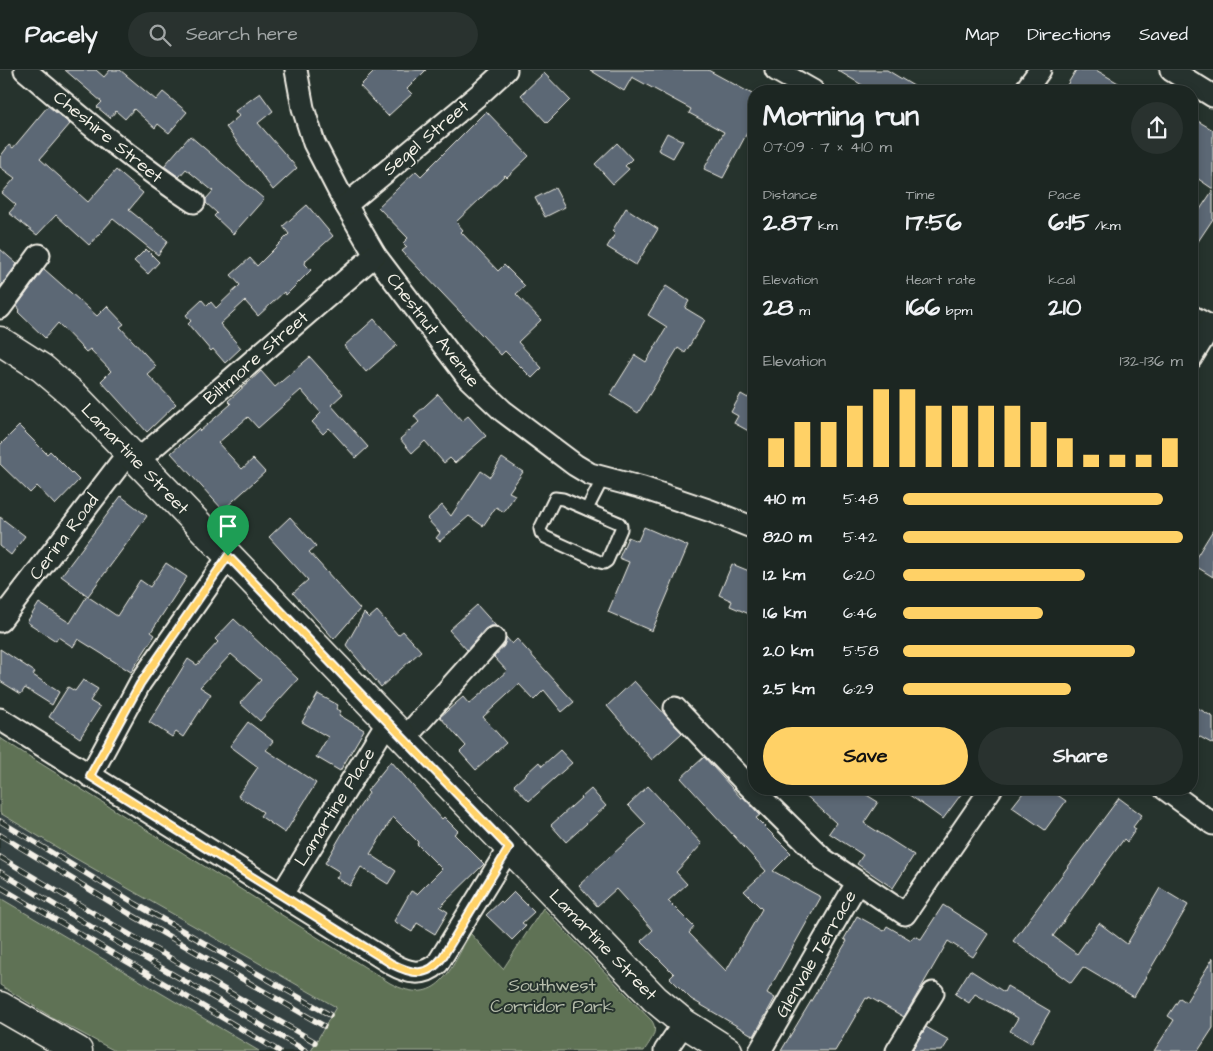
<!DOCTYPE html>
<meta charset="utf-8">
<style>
:root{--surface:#1c2622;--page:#29322f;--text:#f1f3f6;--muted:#a0a5a5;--line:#3a4340;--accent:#ffd166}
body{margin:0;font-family:"Architects Daughter",sans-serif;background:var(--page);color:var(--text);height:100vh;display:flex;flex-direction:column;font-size:19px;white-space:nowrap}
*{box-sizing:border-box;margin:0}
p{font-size:16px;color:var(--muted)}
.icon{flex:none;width:28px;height:28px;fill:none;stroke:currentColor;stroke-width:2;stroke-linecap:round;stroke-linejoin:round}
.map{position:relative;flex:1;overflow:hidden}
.panel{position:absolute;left:748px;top:15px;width:450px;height:710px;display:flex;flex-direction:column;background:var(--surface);border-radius:20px;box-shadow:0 2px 8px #0003,0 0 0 1px var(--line)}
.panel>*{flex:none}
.pin{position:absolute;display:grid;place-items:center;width:42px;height:42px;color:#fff;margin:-51px -21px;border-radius:50% 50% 50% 0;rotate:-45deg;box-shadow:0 0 5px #0007}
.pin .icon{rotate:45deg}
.round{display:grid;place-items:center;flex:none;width:52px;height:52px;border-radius:26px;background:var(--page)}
.headline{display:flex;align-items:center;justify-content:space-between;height:85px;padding:0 15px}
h1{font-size:28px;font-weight:800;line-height:38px}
.stats{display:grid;grid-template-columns:repeat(3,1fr);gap:8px;height:85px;padding:5px 15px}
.stats div{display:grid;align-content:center}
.stats b{font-size:25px;font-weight:800}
.stats small{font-size:14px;font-weight:400}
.stats p{font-size:14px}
.chart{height:140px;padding:10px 15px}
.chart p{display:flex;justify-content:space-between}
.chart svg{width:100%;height:90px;margin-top:5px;stroke:var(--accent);stroke-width:6}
.primary-button{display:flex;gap:10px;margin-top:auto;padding:10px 15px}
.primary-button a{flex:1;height:58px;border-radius:30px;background:var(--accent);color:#111;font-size:20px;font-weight:800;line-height:58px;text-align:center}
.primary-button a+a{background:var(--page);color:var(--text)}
ul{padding:0 15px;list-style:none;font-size:16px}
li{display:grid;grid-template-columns:80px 60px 1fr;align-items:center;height:38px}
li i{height:12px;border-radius:6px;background:var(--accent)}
header{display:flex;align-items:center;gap:30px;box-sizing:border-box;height:70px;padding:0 25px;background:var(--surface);border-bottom:1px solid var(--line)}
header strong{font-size:24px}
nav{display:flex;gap:28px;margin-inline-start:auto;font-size:18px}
.search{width:350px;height:45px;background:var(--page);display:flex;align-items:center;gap:12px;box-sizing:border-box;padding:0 18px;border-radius:28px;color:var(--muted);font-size:19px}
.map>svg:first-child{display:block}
.built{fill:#364343}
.green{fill:#5e7255;stroke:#a9b29e}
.building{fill:#5b6875;stroke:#f4f1e8}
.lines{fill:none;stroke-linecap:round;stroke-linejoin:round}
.lane-casing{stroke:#f4f1e8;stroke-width:15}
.street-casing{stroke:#f4f1e8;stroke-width:25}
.secondary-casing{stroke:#f4f1e8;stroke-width:31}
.lane{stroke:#26332d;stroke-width:11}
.street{stroke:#26332d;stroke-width:21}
.secondary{stroke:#26332d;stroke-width:28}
.rail-casing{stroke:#f4f1e8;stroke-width:5.5}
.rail{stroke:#26332d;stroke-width:4;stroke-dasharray:11;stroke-linecap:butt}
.route-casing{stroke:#fff;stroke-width:10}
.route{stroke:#ffd166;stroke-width:6}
.labels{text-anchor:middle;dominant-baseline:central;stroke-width:4;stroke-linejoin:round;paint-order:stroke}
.street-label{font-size:18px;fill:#f4f1e8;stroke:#26332d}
.park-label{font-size:18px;fill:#b8bead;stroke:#26332d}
</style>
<header>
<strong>Pacely</strong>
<div class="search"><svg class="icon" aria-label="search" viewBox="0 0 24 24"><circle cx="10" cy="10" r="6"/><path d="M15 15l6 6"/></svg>Search here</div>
<nav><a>Map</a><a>Directions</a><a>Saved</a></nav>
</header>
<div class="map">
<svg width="1213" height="981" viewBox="0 0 1213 981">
<rect width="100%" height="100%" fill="#26332d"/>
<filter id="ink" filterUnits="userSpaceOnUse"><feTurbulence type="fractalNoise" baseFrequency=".02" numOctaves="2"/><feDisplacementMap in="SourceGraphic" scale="10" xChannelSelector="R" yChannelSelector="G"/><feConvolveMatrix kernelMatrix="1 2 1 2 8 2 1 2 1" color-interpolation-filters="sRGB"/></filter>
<g filter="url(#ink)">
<polygon class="built" points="0,743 73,787 336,937 311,981 259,981 0,828"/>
<g class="green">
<path d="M 0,668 L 390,913 C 438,939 451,899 470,863 L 503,899 L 543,838 L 652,951 C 659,962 650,971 644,981 L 311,981 L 336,937 L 73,787 L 0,743 Z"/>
<polygon points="0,828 259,981 115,981 53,948 0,915"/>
</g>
<g class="building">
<polygon points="65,0 96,0 104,7 110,0 120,0 156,30 163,22 187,42 169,63 158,54 155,58 134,39 125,49 116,41 110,48 97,37 102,32"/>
<polygon points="376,0 426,0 407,19 412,24 388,46 360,16"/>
<polygon points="590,0 708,0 754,25 754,67 747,63 723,108 704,99 724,62 689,43 691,39 632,7 624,21"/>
<polygon points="837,0 887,0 922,21 872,21"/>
<polygon points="1076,0 1096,0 1132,21 1078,21 1067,15"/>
<polygon points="544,3 570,30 547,53 521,25"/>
<polygon points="260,23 273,41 258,53 297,98 273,120 226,57 239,46 235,41"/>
<polygon points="48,36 70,54 40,89 88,132 116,100 143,123 129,140 168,171 158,185 113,149 89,175 56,145 37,165 9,143 16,135 2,123 15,108 0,97 0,87 9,75 13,78"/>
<polygon points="486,41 529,86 507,107 505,105 456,152 463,160 461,162 498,201 504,195 525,216 516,224 541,250 518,272 542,298 532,308 505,281 501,285 402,181 407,177 403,173 408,168 378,137 416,101 421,106"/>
<polygon points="1191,47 1213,60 1213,119 1191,104"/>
<polygon points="667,63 683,71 673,88 658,80"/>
<polygon points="190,66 264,129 233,164 214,146 217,143 206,133 206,129 213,121 186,99 179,107 164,96"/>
<polygon points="617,73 632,89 625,96 629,99 613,114 595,94"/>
<polygon points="555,118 565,137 545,147 535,128"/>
<polygon points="1213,120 1213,149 1191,182 1191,153"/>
<polygon points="307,135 333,166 306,190 305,194 311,200 286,225 284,222 258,246 245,231 220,254 241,278 225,293 213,279 211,281 188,254 191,251 186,245 202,230 207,236 211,232 216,238 240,215 231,205 250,188 257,196 289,164 283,156"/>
<polygon points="626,138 658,159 636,195 607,177 615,164 612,161"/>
<polygon points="0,179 17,194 0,217"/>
<polygon points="146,179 159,192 148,204 134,191"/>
<polygon points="44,199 97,246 107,236 124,254 120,257 156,296 147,304 176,334 147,362 101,311 111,301 90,279 86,282 58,253 45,268 18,242 20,240 17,236"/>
<polygon points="666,216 689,231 685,238 705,250 685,283 678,278 638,343 610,325 635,285 646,292 667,257 648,245"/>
<polygon points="374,249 397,275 366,302 344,276"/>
<polygon points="310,287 343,324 331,335 368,377 356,388 329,358 323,364 312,352 321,343 301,320 258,358 248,347 218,373 242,399 253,389 265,402 223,440 171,383 198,359 200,361 231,334 228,331 261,301 275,317"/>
<polygon points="754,317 754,364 734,353 738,346 731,342 741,324 748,328"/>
<polygon points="438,324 462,351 468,346 486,366 455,393 450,388 444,393 425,371 412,383 400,369 419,352 414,346"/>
<polygon points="19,356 47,384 50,381 79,410 55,435 37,416 30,423 0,394 0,375"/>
<polygon points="502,388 523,402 509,422 515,425 504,442 496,437 483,456 469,446 440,471 436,468 440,463 427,449 442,435 451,446 481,401 490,407"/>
<polygon points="121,426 147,446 88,526 61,506"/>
<polygon points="0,447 25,466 11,485 0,476"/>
<polygon points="290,447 316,476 309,482 360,539 334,569 293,523 308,510 269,467"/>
<polygon points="644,457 688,476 652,561 608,542 629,492 619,488 628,467 638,471"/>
<polygon points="1213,460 1213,507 1192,494"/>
<polygon points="166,493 187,507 151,562 155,565 131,602 78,569 73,577 58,567 56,571 27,552 39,533 70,553 87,526 117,546 140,510 150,517"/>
<polygon points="732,494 754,503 754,546 730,536 732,531 719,525"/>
<polygon points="477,535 496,556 490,556 485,559 467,580 449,560"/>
<polygon points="377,541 398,565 403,561 421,581 381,617 346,575 364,543 369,548"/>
<polygon points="234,549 298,609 260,651 240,633 261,610 231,584 200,617 211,624 183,667 176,662 172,667 149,652 188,589 197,595 218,572 215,569"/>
<polygon points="506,567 512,574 517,569 574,632 562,642 544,620 534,630 519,614 483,647 506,673 476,700 460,682 466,676 440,647 463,627 469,634 507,601 494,587 504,576"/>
<polygon points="0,579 35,602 33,605 59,622 52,635 25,618 21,624 0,611"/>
<polygon points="83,610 98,619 90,631 100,637 80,668 49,647 68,617 75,621"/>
<polygon points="634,611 682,663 652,690 637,673 638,672 607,636"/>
<polygon points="318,624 338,635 336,639 341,641 339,645 364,660 340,701 316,687 328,667 302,652"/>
<polygon points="1191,634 1213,647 1213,674 1191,662"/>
<polygon points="248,652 273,671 266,680 316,713 285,763 260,746 263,742 238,726 258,697 230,676"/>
<polygon points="560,680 572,693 529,731 514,715 539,692 542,696"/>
<polygon points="704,687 741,728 743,727 760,745 756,748 791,783 773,801 821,827 767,923 775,928 754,966 691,929 670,908 674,904 641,871 653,860 616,819 597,836 579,815 646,754 628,735 648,716 702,774 676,802 687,814 668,831 694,857 689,863 726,901 762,839 744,821 766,801 681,708"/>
<polygon points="391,691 442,749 444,747 458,761 454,764 484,794 440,837 448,842 435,864 417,853 412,862 394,851 411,821 417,824 442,799 417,774 418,772 393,747 370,784 396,801 388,814 361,797 350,816 336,808 340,802 325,793 346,757 369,723 367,721"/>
<polygon points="591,719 606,736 566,772 551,755"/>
<polygon points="799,719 857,719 878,732 864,753 914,785 893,818 857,794 863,785 829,763 836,753"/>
<polygon points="901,719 965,719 943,749"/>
<polygon points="1026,719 1049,719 1066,731 1045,760 1012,737"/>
<polygon points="1119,728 1142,745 1133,757 1136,759 1127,772 1124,769 1053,866 1077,884 1099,853 1127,874 1160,818 1188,835 1134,927 1083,897 1071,913 1013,871"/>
<polygon points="514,822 534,842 522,853 526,856 512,870 486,845 501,831 503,833"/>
<polygon points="943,835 988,864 973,887 948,871 904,947 869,927 868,929 866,928 835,981 781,981 847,871 844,869 857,846 884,861 887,856 911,870 914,866 921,869"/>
<polygon points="1213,888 1213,958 1198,981 1154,981 1174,950 1168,946 1180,928 1186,932"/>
<polygon points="970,900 1004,922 1007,916 1050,941 1031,973 1010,961 1018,948 975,924 969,933 955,924"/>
<polygon points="926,957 949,970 942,981 912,981"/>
</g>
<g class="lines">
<defs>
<g id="lane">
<polygon points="555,428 563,429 619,453 621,456 621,459 607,491 604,493 600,492 545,467 541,463 540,459"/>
<polyline points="587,439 603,408"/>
</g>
<g id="street">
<path d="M 25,0 C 80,46 134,93 194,132"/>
<polyline points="296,0 303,38 314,73 346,135 375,185 468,308 503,341 575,395 590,404 643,418 711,441 754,458"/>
<polyline points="776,0 813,21"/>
<polyline points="1171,0 1213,26"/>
<polyline points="1025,21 1040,0"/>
<polyline points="346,135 482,22 506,0"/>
<polyline points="0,238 39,185"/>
<polyline points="1191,246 1213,258"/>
<polyline points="1191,288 1210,257"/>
<polyline points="137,391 375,185"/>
<polyline points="0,551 129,382"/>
<polyline points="675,638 743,710 823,789 905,844 991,719"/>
<path d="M 0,649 L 392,894 C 408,903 423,907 438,893 L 509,778"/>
<polyline points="403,667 413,659 494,568"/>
<polyline points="90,706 140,613 229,486"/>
<polyline points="1165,719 1213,754"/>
<polyline points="282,824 388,651"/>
<polyline points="665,981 684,953"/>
<polyline points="760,981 857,813"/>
<polyline points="897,981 933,923"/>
</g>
<g id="secondary">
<polyline points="0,271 42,298 75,326 655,929 684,953 728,981"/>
<polyline points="0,936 78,981"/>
</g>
</defs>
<use href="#lane" class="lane-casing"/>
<use href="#street" class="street-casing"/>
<use href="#secondary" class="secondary-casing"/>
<use href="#lane" class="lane"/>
<use href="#street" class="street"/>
<use href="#secondary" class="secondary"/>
<defs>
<g id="rail">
<polyline points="0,751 136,834 330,945"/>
<polyline points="0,765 130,844 324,956"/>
<polyline points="0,787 122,860 315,972"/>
<polyline points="0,802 115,871 306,981"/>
<polyline points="0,817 279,981"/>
</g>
</defs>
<use href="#rail" class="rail-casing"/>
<use href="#rail" class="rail"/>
</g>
</g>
<g class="lines" filter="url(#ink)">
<defs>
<path id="route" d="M 228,486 L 509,778 L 442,888 C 427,908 412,904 392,894 L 90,706 L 140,614 Z"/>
</defs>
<use href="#route" class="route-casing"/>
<use href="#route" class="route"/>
</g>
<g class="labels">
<g class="street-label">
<text transform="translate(108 67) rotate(39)">Cheshire Street</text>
<text transform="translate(426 68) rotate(-40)">Segel Street</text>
<text transform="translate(433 260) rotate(52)">Chestnut Avenue</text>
<text transform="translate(256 288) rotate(-41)">Biltmore Street</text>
<text transform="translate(135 389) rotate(46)">Lamartine Street</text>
<text transform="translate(64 467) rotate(-53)">Cerina Road</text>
<text transform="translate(335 737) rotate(-58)">Lamartine Place</text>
<text transform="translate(603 875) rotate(46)">Lamartine Street</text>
<text transform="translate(816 884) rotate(-60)">Glenvale Terrace</text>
</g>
<g class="park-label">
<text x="552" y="915">Southwest<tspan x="552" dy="21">Corridor Park</tspan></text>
</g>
</g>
</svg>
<div class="pin" style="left:228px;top:486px;background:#1e9e55"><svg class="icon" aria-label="arrive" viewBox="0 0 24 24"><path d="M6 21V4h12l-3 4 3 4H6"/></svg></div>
<section class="panel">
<div class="headline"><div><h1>Morning run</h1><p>07:09 · 7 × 410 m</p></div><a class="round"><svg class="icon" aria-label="share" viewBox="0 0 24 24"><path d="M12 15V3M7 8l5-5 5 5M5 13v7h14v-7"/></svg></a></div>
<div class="stats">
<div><p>Distance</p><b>2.87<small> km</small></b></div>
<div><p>Time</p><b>17:56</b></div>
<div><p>Pace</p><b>6:15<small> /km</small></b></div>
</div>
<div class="stats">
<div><p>Elevation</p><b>28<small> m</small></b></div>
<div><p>Heart rate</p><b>166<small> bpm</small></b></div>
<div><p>kcal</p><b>210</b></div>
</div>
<div class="chart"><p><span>Elevation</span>132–136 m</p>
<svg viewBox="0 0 160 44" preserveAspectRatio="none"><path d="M5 44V30M15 44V22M25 44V22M35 44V14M45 44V6M55 44V6M65 44V14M75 44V14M85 44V14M95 44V14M105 44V22M115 44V30M125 44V38M135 44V38M145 44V38M155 44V30"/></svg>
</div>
<ul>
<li><b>410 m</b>5:48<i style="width:93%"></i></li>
<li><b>820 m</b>5:42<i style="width:100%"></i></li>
<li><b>1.2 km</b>6:20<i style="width:65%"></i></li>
<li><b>1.6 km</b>6:46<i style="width:50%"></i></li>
<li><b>2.0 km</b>5:58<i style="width:83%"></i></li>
<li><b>2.5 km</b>6:29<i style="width:60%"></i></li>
</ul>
<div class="primary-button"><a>Save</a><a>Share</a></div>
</section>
</div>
